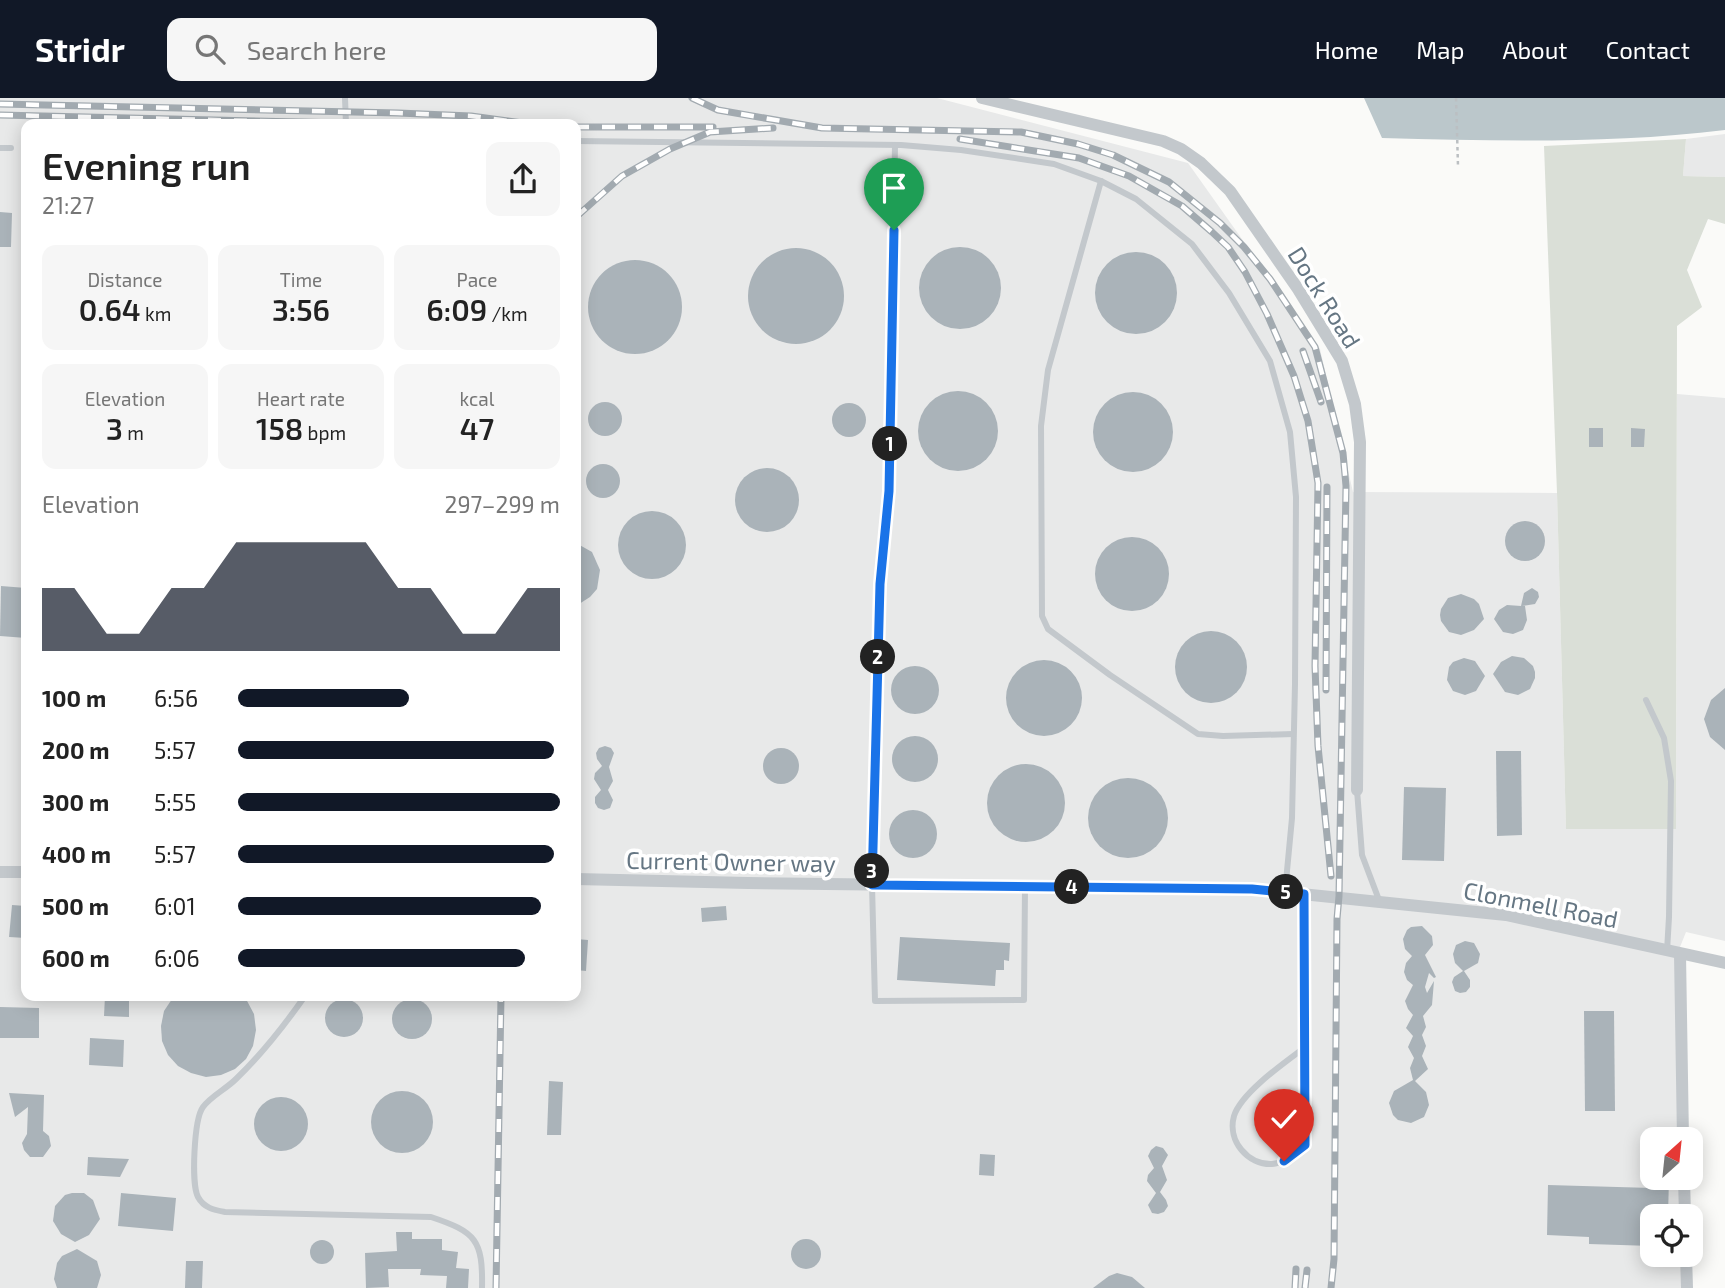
<!DOCTYPE html>
<meta charset="utf-8">
<style>
:root{--surface:#fff;--page:#f6f6f6;--text:#222;--muted:#767676;--accent:#111827}
body{margin:0;font-family:"Exo 2",sans-serif;background:var(--page);color:var(--text);height:100vh;display:flex;flex-direction:column;font-size:26px;white-space:nowrap}
*{box-sizing:border-box;margin:0}
p{font-size:23px;color:var(--muted)}
.icon{flex:none;width:38px;height:38px;fill:none;stroke:currentColor;stroke-width:2;stroke-linecap:round;stroke-linejoin:round}
.map{position:relative;flex:1;overflow:hidden}
.sheet{position:absolute;left:21px;top:21px;width:560px;height:882px;display:flex;flex-direction:column;background:var(--surface);border-radius:14px;box-shadow:0 4px 18px #0003}
.sheet>*{flex:none}
.needle{width:46px;rotate:27deg}
.controls{position:absolute;left:1640px;top:1029px;display:grid;gap:14px}
.controls a{display:grid;place-items:center;width:63px;height:63px;border-radius:14px;background:var(--surface);box-shadow:0 4px 18px #0003;font-size:35px}
.pin{position:absolute;display:grid;place-items:center;width:60px;height:60px;color:#fff;margin:-72px -30px;border-radius:50% 50% 50% 0;rotate:-45deg;box-shadow:0 0 7px #0007}
.pin .icon{rotate:45deg}
.km{position:absolute;width:35px;height:35px;margin:-18px;border-radius:50%;background:#222;color:#fff;font-size:19px;line-height:35px;text-align:center}
.round{display:grid;place-items:center;flex:none;width:74px;height:74px;border-radius:14px;background:var(--page)}
.summary{display:flex;align-items:center;justify-content:space-between;height:119px;padding:0 21px}
h1{font-size:38px;font-weight:600;line-height:52px}
.metrics{display:grid;grid-template-columns:repeat(3,1fr);gap:10px;height:119px;padding:7px 21px}
.metrics div{display:grid;align-content:center;border-radius:14px;background:var(--page);text-align:center}
.metrics b{font-size:30px;font-weight:600}
.metrics small{font-size:19px;font-weight:400}
.metrics p{font-size:19px}
.chart{height:196px;padding:14px 21px}
.chart p{display:flex;justify-content:space-between}
.chart svg{width:100%;height:126px;margin-top:7px;fill:var(--accent);opacity:.7}
ul{padding:0 21px;list-style:none;font-size:23px}
li{display:grid;grid-template-columns:112px 84px 1fr;align-items:center;height:52px}
li i{height:18px;border-radius:9px;background:var(--accent)}
header{display:flex;align-items:center;gap:42px;box-sizing:border-box;height:98px;padding:0 35px;background:var(--accent);color:#fff}
header strong{font-size:33px}
nav{display:flex;gap:38px;margin-inline-start:auto;font-size:24px}
.search{width:490px;height:63px;background:var(--page);display:flex;align-items:center;gap:18px;box-sizing:border-box;padding:0 24px;border-radius:14px;color:var(--muted);font-size:26px}
.map>svg:first-child{display:block}
.built{fill:#e8e9e9;fill-rule:evenodd}
.green{fill:#dadfd7}
.water{fill:#bbc7cb}
.building{fill:#aab3b9}
.lines{fill:none;stroke-linecap:round;stroke-linejoin:round}
.path{stroke:#bbbfc2;stroke-width:2.5;stroke-dasharray:3.5 3.5;stroke-linecap:butt}
.service{stroke:#c3c8cc;stroke-width:6}
.minor{stroke:#c3c8cc;stroke-width:12}
.rail-casing{stroke:#a2aab0;stroke-width:7}
.rail{stroke:#fff;stroke-width:4.5;stroke-dasharray:13;stroke-linecap:butt}
.route-casing{stroke:#fff;stroke-width:14}
.route{stroke:#1a73e8;stroke-width:9}
.labels{text-anchor:middle;dominant-baseline:central;stroke-width:7;stroke-linejoin:round;paint-order:stroke}
.street-label{font-size:24px;fill:#657683;stroke:#fff}
</style>
<header>
<strong>Stridr</strong>
<div class="search"><svg class="icon" aria-label="search" viewBox="0 0 24 24"><circle cx="10" cy="10" r="6"/><path d="M15 15l6 6"/></svg>Search here</div>
<nav><a>Home</a><a>Map</a><a>About</a><a>Contact</a></nav>
</header>
<div class="map">
<svg width="1725" height="1190" viewBox="0 0 1725 1190">
<rect width="100%" height="100%" fill="#fafaf8"/>
<g class="built">
<path d="M 0,0 L 937,0 L 1188,65 L 1320,251 L 1353,394 L 1557,395 L 1566,730 L 1676,731 L 1677,296 L 1725,300 L 1725,843 L 1686,834 L 1680,849 L 1686,1041 L 1652,1041 L 1652,1080 L 1687,1080 L 1688,1118 L 1652,1118 L 1652,1157 L 1689,1157 L 1690,1190 L 0,1190 ZM 26,26 L 576,26 L 576,898 L 26,898 Z"/>
<polygon points="1725,36 1725,79 1683,78 1686,41"/>
</g>
<polygon class="green" points="1686,41 1683,78 1725,79 1725,126 1708,121 1687,172 1702,209 1677,228 1676,731 1566,731 1557,395 1544,48"/>
<path class="water" d="M 1364,0 L 1725,0 L 1725,32 C 1611,46 1497,43 1382,40 Z"/>
<g class="building">
<polygon points="0,114 12,115 11,149 0,149"/>
<circle cx="960" cy="190" r="41"/>
<circle cx="796" cy="198" r="48"/>
<circle cx="1136" cy="195" r="41"/>
<circle cx="635" cy="209" r="47"/>
<circle cx="958" cy="333" r="40"/>
<circle cx="1133" cy="334" r="40"/>
<circle cx="605" cy="321" r="17"/>
<circle cx="849" cy="322" r="17"/>
<rect x="1589" y="330" width="14" height="19"/>
<polygon points="1631,330 1645,331 1644,349 1631,349"/>
<circle cx="603" cy="383" r="17"/>
<circle cx="767" cy="402" r="32"/>
<circle cx="652" cy="447" r="34"/>
<circle cx="1525" cy="443" r="20"/>
<circle cx="1132" cy="476" r="37"/>
<polygon points="576,445 592,454 600,472 597,491 590,499 576,508"/>
<polygon points="1,488 26,490 26,540 0,538"/>
<polygon points="1532,490 1538,494 1539,499 1535,506 1522,508 1525,508 1527,522 1523,532 1513,536 1503,534 1494,521 1499,512 1507,507 1521,508 1524,495"/>
<polygon points="1461,496 1474,501 1479,506 1484,521 1474,532 1461,537 1449,534 1441,523 1440,517 1441,511 1448,500"/>
<circle cx="1211" cy="569" r="36"/>
<polygon points="1512,558 1524,560 1533,568 1535,574 1535,580 1530,591 1518,597 1505,594 1493,576 1501,564"/>
<polygon points="1464,560 1475,563 1485,578 1476,593 1465,597 1453,593 1447,582 1449,569 1453,564"/>
<circle cx="1044" cy="600" r="38"/>
<circle cx="915" cy="592" r="24"/>
<polygon points="1725,590 1725,652 1710,639 1704,621 1711,602"/>
<circle cx="915" cy="661" r="23"/>
<polygon points="605,648 611,650 614,655 609,669 613,683 608,692 613,702 610,710 604,712 598,710 595,705 595,699 601,692 594,681 595,675 602,668 597,661 596,655 599,650"/>
<circle cx="781" cy="668" r="18"/>
<polygon points="1496,653 1521,653 1522,737 1497,738"/>
<circle cx="1026" cy="705" r="39"/>
<circle cx="1128" cy="720" r="40"/>
<polygon points="1404,689 1446,690 1444,763 1402,762"/>
<circle cx="913" cy="736" r="24"/>
<polygon points="12,807 26,808 26,840 9,839"/>
<polygon points="726,808 727,822 702,824 701,810"/>
<polygon points="1422,828 1432,838 1433,847 1425,857 1436,879 1434,880 1429,875 1425,889 1427,895 1434,883 1432,907 1423,918 1426,929 1422,937 1426,948 1422,958 1428,971 1415,983 1426,994 1429,1007 1424,1019 1411,1025 1398,1022 1393,1017 1389,1005 1394,993 1413,982 1410,970 1414,960 1408,949 1413,938 1406,930 1413,917 1408,911 1405,903 1413,887 1407,882 1404,874 1406,865 1412,858 1405,851 1403,841 1407,832 1411,829"/>
<polygon points="900,839 1010,845 1009,863 1004,862 1004,872 996,872 995,888 897,882"/>
<polygon points="576,841 588,842 586,873 576,872"/>
<polygon points="1465,843 1474,845 1480,856 1478,865 1464,873 1470,882 1470,889 1466,894 1460,895 1455,893 1452,884 1454,879 1463,873 1455,865 1453,856 1456,847"/>
<polygon points="105,898 129,898 129,919 104,918"/>
<polygon points="174,898 242,898 246,901 254,916 256,932 253,948 246,961 235,971 221,977 206,979 191,975 178,968 168,957 162,943 161,928 164,913"/>
<circle cx="344" cy="920" r="19"/>
<circle cx="412" cy="921" r="20"/>
<polygon points="0,909 39,910 39,940 0,940"/>
<polygon points="1584,913 1614,913 1615,1013 1585,1013"/>
<polygon points="90,940 124,942 123,969 89,967"/>
<polygon points="549,983 563,984 561,1037 547,1037"/>
<circle cx="402" cy="1024" r="31"/>
<polygon points="9,995 44,997 43,1033 49,1038 51,1048 43,1059 30,1059 24,1052 22,1045 27,1036 28,1009 15,1019"/>
<circle cx="281" cy="1026" r="27"/>
<polygon points="1156,1048 1163,1050 1168,1057 1162,1068 1167,1082 1160,1094 1166,1102 1168,1108 1164,1114 1158,1116 1152,1115 1148,1107 1156,1095 1147,1083 1148,1077 1154,1070 1148,1058 1151,1052"/>
<polygon points="980,1056 995,1057 994,1078 979,1077"/>
<polygon points="88,1059 129,1061 120,1079 87,1077"/>
<polygon points="1653,1080 1669,1080 1668,1118 1652,1118 1652,1148 1589,1146 1589,1139 1547,1137 1548,1087 1652,1090"/>
<polygon points="72,1095 84,1095 93,1102 100,1121 89,1137 75,1144 61,1136 53,1123 55,1108 65,1097"/>
<polygon points="121,1095 176,1100 173,1133 118,1128"/>
<polygon points="396,1134 412,1134 412,1141 442,1141 442,1152 458,1154 456,1170 469,1171 468,1190 446,1190 447,1178 420,1177 421,1171 388,1171 389,1189 366,1190 365,1155 397,1153"/>
<circle cx="806" cy="1156" r="15"/>
<circle cx="322" cy="1154" r="12"/>
<polygon points="77,1151 97,1163 101,1177 97,1190 57,1190 54,1181 57,1165 62,1158"/>
<polygon points="186,1163 203,1163 202,1190 185,1190"/>
<polygon points="1117,1175 1132,1179 1145,1190 1093,1190 1109,1178"/>
</g>
<g class="lines">
<polyline class="path" points="1456,0 1458,68"/>
<g class="service">
<polyline points="345,0 346,26"/>
<polyline points="576,43 901,47 961,52 1054,66 1101,83 1136,101 1192,146 1229,195 1270,263 1290,334 1296,399 1295,586 1292,720 1285,794"/>
<polyline points="895,47 889,393 880,486 872,787 875,903 1024,902 1025,789"/>
<polyline points="0,50 11,50"/>
<polyline points="1101,83 1048,272 1041,328 1042,518 1048,531 1110,577 1198,636 1223,638 1293,636"/>
<polyline points="1646,602 1664,640 1671,683 1669,819 1667,853"/>
<polyline points="1357,692 1362,757 1379,802"/>
<path d="M 305,898 C 284,928 263,955 236,981 C 226,991 211,998 203,1009 C 194,1021 191,1086 198,1099 C 204,1110 214,1112 225,1114 L 431,1119 C 476,1134 483,1142 482,1190"/>
<path d="M 1304,950 C 1284,965 1241,995 1234,1018 C 1227,1043 1248,1067 1272,1066 C 1285,1065 1295,1054 1305,1047 L 1304,796"/>
</g>
<g class="minor">
<polyline points="982,0 1163,43 1181,51 1201,65 1230,93 1298,191 1342,263 1355,306 1360,344 1357,692"/>
<polyline points="0,774 26,774"/>
<polyline points="576,781 748,785 1252,791 1506,817 1725,865"/>
<polyline points="1680,856 1683,1041"/>
<polyline points="1684,1080 1685,1118"/>
<polyline points="1686,1157 1687,1190"/>
</g>
<defs>
<g id="rail">
<polyline points="692,0 718,12 822,30 1021,34 1078,46 1113,57 1169,84 1220,125 1244,149 1270,181 1315,249 1343,355 1346,388 1339,798 1337,821 1334,1161 1331,1190"/>
<polyline points="0,6 398,15 471,18 530,26"/>
<polyline points="0,17 388,26"/>
<polyline points="576,29 713,29"/>
<polyline points="960,41 1079,60 1129,78 1182,108 1212,134 1228,149 1245,174 1267,216 1294,278 1308,323 1318,385 1315,568 1318,648 1331,778"/>
<polyline points="576,119 622,78 670,51 710,34 773,30"/>
<polyline points="1303,253 1321,304"/>
<polyline points="1326,592 1327,389"/>
<polyline points="496,1190 501,898"/>
<polyline points="1295,1190 1296,1171"/>
<polyline points="1305,1190 1307,1172"/>
</g>
</defs>
<use href="#rail" class="rail-casing"/>
<use href="#rail" class="rail"/>
</g>
<g class="lines">
<defs>
<polyline id="route" points="894,132 889,393 880,486 872,787 1252,791 1304,796 1305,1047 1284,1063"/>
</defs>
<use href="#route" class="route-casing"/>
<use href="#route" class="route"/>
</g>
<g class="labels">
<g class="street-label">
<text transform="translate(1325 199) rotate(58)">Dock Road</text>
<text transform="translate(731 763) rotate(1)">Current Owner way</text>
<text transform="translate(1541 806) rotate(11)">Clonmell Road</text>
</g>
</g>
</svg>
<div class="controls">
<a><svg class="needle" viewBox="-14 -14 28 28"><path d="M0-13l5 13h-10z" fill="#e53935"/><path d="M0 13l5-13h-10z" fill="#767676"/></svg></a>
<a><svg class="icon" aria-label="locate" viewBox="0 0 24 24"><circle cx="12" cy="12" r="6"/><path d="M12 2v4M12 18v4M2 12h4M18 12h4"/></svg></a>
</div>
<div class="pin" style="left:894px;top:132px;background:#1e9e55"><svg class="icon" aria-label="arrive" viewBox="0 0 24 24"><path d="M6 21V4h12l-3 4 3 4H6"/></svg></div>
<div class="pin" style="left:1284px;top:1063px;background:#d93025"><svg class="icon" aria-label="check" viewBox="0 0 24 24"><path d="M5 12l5 5 9-10"/></svg></div>
<b class="km" style="left:890px;top:346px">1</b>
<b class="km" style="left:878px;top:559px">2</b>
<b class="km" style="left:872px;top:773px">3</b>
<b class="km" style="left:1072px;top:789px">4</b>
<b class="km" style="left:1286px;top:794px">5</b>
<section class="sheet">
<div class="summary"><div><h1>Evening run</h1><p>21:27</p></div><a class="round"><svg class="icon" aria-label="share" viewBox="0 0 24 24"><path d="M12 15V3M7 8l5-5 5 5M5 13v7h14v-7"/></svg></a></div>
<div class="metrics">
<div><p>Distance</p><b>0.64<small> km</small></b></div>
<div><p>Time</p><b>3:56</b></div>
<div><p>Pace</p><b>6:09<small> /km</small></b></div>
</div>
<div class="metrics">
<div><p>Elevation</p><b>3<small> m</small></b></div>
<div><p>Heart rate</p><b>158<small> bpm</small></b></div>
<div><p>kcal</p><b>47</b></div>
</div>
<div class="chart"><p><span>Elevation</span>297–299 m</p>
<svg viewBox="0 0 160 44" preserveAspectRatio="none"><path d="M0 44V22L10 22L20 38L30 38L40 22L50 22L60 6L70 6L80 6L90 6L100 6L110 22L120 22L130 38L140 38L150 22L160 22V44z"/></svg>
</div>
<ul>
<li><b>100 m</b>6:56<i style="width:53%"></i></li>
<li><b>200 m</b>5:57<i style="width:98%"></i></li>
<li><b>300 m</b>5:55<i style="width:100%"></i></li>
<li><b>400 m</b>5:57<i style="width:98%"></i></li>
<li><b>500 m</b>6:01<i style="width:94%"></i></li>
<li><b>600 m</b>6:06<i style="width:89%"></i></li>
</ul>
</section>
</div>
